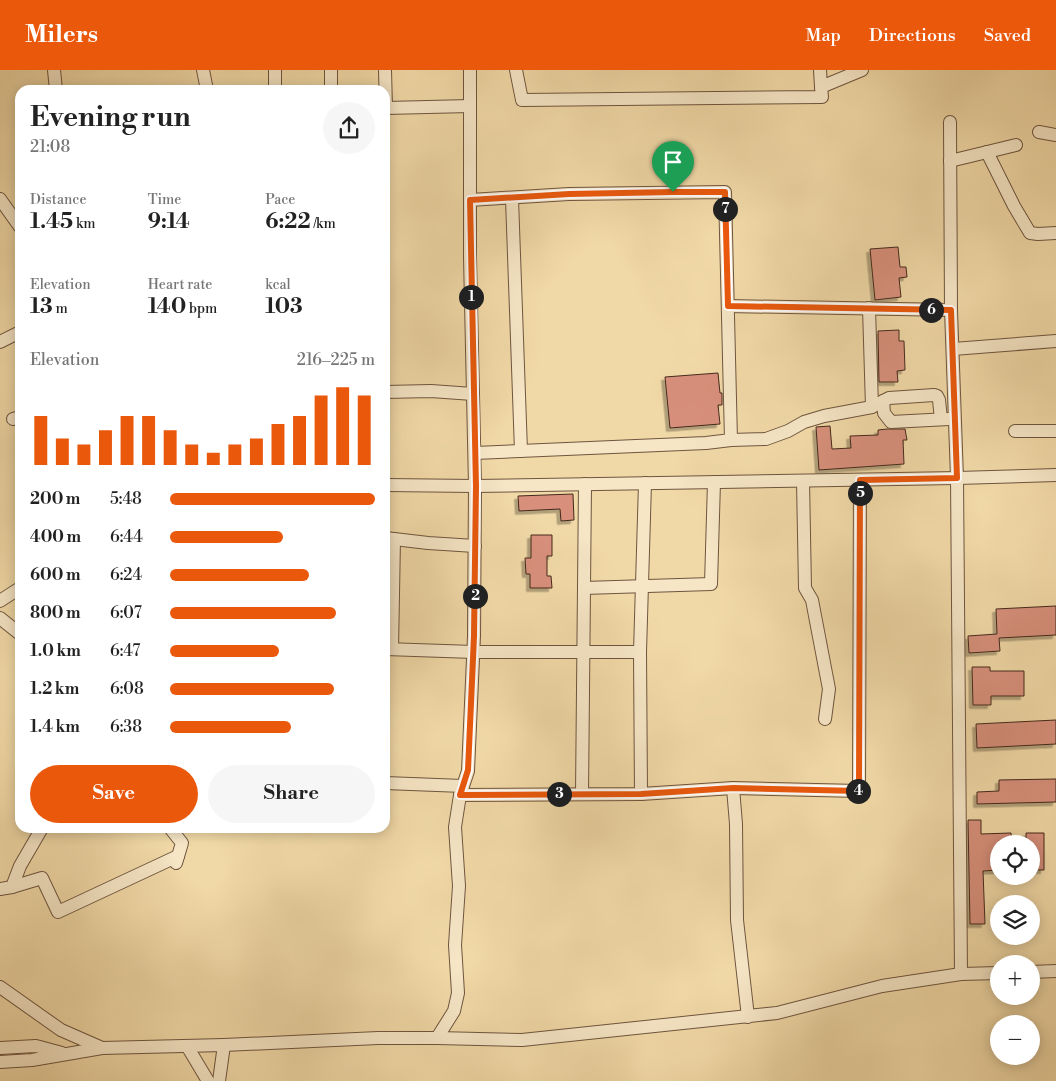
<!DOCTYPE html>
<meta charset="utf-8">
<style>
:root{--surface:#fff;--page:#f6f6f6;--text:#222;--muted:#767676;--accent:#ea580c}
body{margin:0;font-family:"Libre Bodoni",serif;background:var(--page);color:var(--text);height:100vh;display:flex;flex-direction:column;font-size:19px;white-space:nowrap}
*{box-sizing:border-box;margin:0}
p{font-size:16px;color:var(--muted)}
.icon{flex:none;width:28px;height:28px;fill:none;stroke:currentColor;stroke-width:2;stroke-linecap:round;stroke-linejoin:round}
.map{position:relative;flex:1;overflow:hidden}
.sheet{position:absolute;left:15px;top:15px;width:375px;height:748px;display:flex;flex-direction:column;background:var(--surface);border-radius:15px;box-shadow:0 2px 12px #0003}
.sheet>*{flex:none}
.fabs{position:absolute;left:990px;top:765px;display:grid;gap:10px}
.fabs a{display:grid;place-items:center;width:50px;height:50px;border-radius:50%;background:var(--surface);box-shadow:0 2px 12px #0003;font-size:25px}
.pin{position:absolute;display:grid;place-items:center;width:42px;height:42px;color:#fff;margin:-51px -21px;border-radius:50% 50% 50% 0;rotate:-45deg;box-shadow:0 0 5px #0007}
.pin .icon{rotate:45deg}
.km{position:absolute;width:25px;height:25px;margin:-12px;border-radius:50%;background:#222;color:#fff;font-size:14px;line-height:25px;text-align:center}
.round{display:grid;place-items:center;flex:none;width:52px;height:52px;border-radius:26px;background:var(--page)}
.summary{display:flex;align-items:center;justify-content:space-between;height:85px;padding:0 15px}
h1{font-size:28px;font-weight:700;line-height:38px}
.metrics{display:grid;grid-template-columns:repeat(3,1fr);gap:8px;height:85px;padding:5px 15px}
.metrics div{display:grid;align-content:center}
.metrics b{font-size:21px;font-weight:700}
.metrics small{font-size:14px;font-weight:400}
.metrics p{font-size:14px}
.chart{height:140px;padding:10px 15px}
.chart p{display:flex;justify-content:space-between}
.chart svg{width:100%;height:90px;margin-top:5px;stroke:var(--accent);stroke-width:6}
.primary-button{display:flex;gap:10px;margin-top:auto;padding:10px 15px}
.primary-button a{flex:1;height:58px;border-radius:30px;background:var(--accent);color:#fff;font-size:20px;font-weight:700;line-height:58px;text-align:center}
.primary-button a+a{background:var(--page);color:var(--text)}
ul{padding:0 15px;list-style:none;font-size:16px}
li{display:grid;grid-template-columns:80px 60px 1fr;align-items:center;height:38px}
li i{height:12px;border-radius:6px;background:var(--accent)}
header{display:flex;align-items:center;gap:30px;box-sizing:border-box;height:70px;padding:0 25px;background:var(--accent);color:#fff}
header strong{font-size:24px}
nav{display:flex;gap:28px;margin-inline-start:auto;font-size:18px}
.map>svg:first-child{display:block}
.building{fill:#d8907b;stroke:#43291c;filter:url(#shadow)}
.lines{fill:none;stroke-linecap:round;stroke-linejoin:round}
.minor-casing{stroke:#6e553f;stroke-width:14}
.minor{stroke:#f6e6c6;stroke-width:12}
.route-casing{stroke:#fff;stroke-width:10}
.route{stroke:#ea580c;stroke-width:6}
</style>
<header>
<strong>Milers</strong>
<nav><a>Map</a><a>Directions</a><a>Saved</a></nav>
</header>
<div class="map">
<svg width="1056" height="1011" viewBox="0 0 1056 1011">
<defs>
<filter id="shadow"><feDropShadow dx="-3.5" dy="3.5" stdDeviation="0" flood-color="#0004"/></filter>
</defs>
<rect width="100%" height="100%" fill="#f1d9a7"/>
<filter id="stains"><feTurbulence type="fractalNoise" baseFrequency=".004" numOctaves="4"/><feColorMatrix values="0 0 0 0 .2 0 0 0 0 .09 0 0 0 0 .02 0 0 0 .5 -.17"/></filter>
<radialGradient id="worn" r=".72"><stop offset=".6" stop-color="#630" stop-opacity="0"/><stop offset="1" stop-color="#630" stop-opacity=".3"/></radialGradient>
<g class="building">
<polygon points="898,177 900,197 906,197 907,207 899,208 901,227 875,230 870,179"/>
<polygon points="899,260 899,271 904,271 905,300 897,301 898,312 879,312 878,261"/>
<polygon points="718,303 720,323 722,323 722,335 718,335 720,354 670,358 665,307"/>
<polygon points="830,356 832,379 851,378 850,366 878,365 878,360 887,359 905,359 907,370 903,370 904,394 819,400 816,357"/>
<polygon points="573,424 574,450 561,451 560,439 519,441 518,426"/>
<polygon points="531,465 552,465 552,486 547,486 547,506 551,506 552,518 530,518 530,504 526,504 525,488 531,488"/>
<polygon points="1056,536 1056,565 999,568 1000,581 969,583 968,566 997,564 996,539"/>
<polygon points="972,597 990,597 990,601 1024,601 1024,626 991,626 991,635 973,635"/>
<polygon points="1056,650 1056,674 977,678 976,654"/>
<polygon points="1056,709 1056,732 977,734 977,722 999,721 999,710"/>
<polygon points="968,750 981,750 981,764 1011,763 1012,774 999,774 999,800 983,801 985,854 970,854"/>
<polygon points="1026,763 1044,763 1044,800 1031,800 1031,774 1026,774"/>
</g>
<g class="lines">
<defs>
<g id="minor">
<polyline points="54,0 56,20"/>
<polyline points="203,0 207,20"/>
<polyline points="275,0 275,20"/>
<polyline points="331,0 331,20"/>
<polyline points="385,0 386,38 470,36"/>
<polyline points="516,0 522,30 822,27 821,17"/>
<polyline points="820,0 821,17 862,0"/>
<polyline points="950,52 951,240 957,408 961,904"/>
<polyline points="1039,62 1056,65"/>
<polyline points="987,82 1014,136 1030,163 1038,164 1056,163"/>
<polyline points="950,91 1016,75"/>
<polyline points="0,129 20,157"/>
<polyline points="512,129 521,381"/>
<polyline points="470,130 569,124 725,122 731,370 706,373 475,383"/>
<polyline points="728,236 951,240"/>
<polyline points="869,238 872,337"/>
<polyline points="0,272 20,262"/>
<polyline points="953,279 1056,271"/>
<polyline points="385,322 431,321 473,324"/>
<polyline points="883,331 884,343 891,352 949,349"/>
<polyline points="13,349 20,347"/>
<polyline points="1015,361 1056,361"/>
<polyline points="731,370 766,369 788,361 804,352 824,346 872,337 889,328 934,325 937,326 939,330 941,349"/>
<polyline points="803,411 805,518 812,530 829,619 825,649"/>
<polyline points="385,415 475,416 957,408 1056,405"/>
<polyline points="385,468 394,469 392,579"/>
<polyline points="394,469 428,473 475,476"/>
<polyline points="584,518 711,514 714,412"/>
<polyline points="0,531 20,518"/>
<polyline points="0,548 20,564"/>
<polyline points="385,579 474,582 640,582 641,724 460,725"/>
<polyline points="640,582 645,413"/>
<polyline points="385,713 463,716"/>
<polyline points="733,718 859,721 860,410"/>
<polyline points="582,724 585,414"/>
<polyline points="641,724 733,718 736,754 737,850 748,947"/>
<polyline points="170,758 182,773 176,793"/>
<polyline points="12,817 42,808 58,842 178,786"/>
<polyline points="0,819 12,817 20,796 42,758"/>
<polyline points="1031,902 1056,901"/>
<polyline points="0,917 61,960 102,978 224,975 219,1011"/>
<polyline points="437,968 522,970 777,943 882,916 961,904 999,903"/>
<polyline points="224,975 378,968 437,968 454,941 458,923 455,875 459,816 455,757 460,725 468,701 474,566 475,416 470,187 470,0"/>
<polyline points="187,976 208,1011"/>
<polyline points="0,978 36,976 62,983"/>
<polyline points="0,992 32,990 102,978"/>
</g>
</defs>
<use href="#minor" class="minor-casing"/>
<use href="#minor" class="minor"/>
</g>
<g class="lines">
<defs>
<polygon id="route" points="673,122 725,122 728,236 951,240 957,408 860,410 859,721 733,718 641,724 460,725 468,700 474,566 476,416 470,130 569,124"/>
</defs>
<use href="#route" class="route-casing"/>
<use href="#route" class="route"/>
</g>
<rect width="100%" height="100%" filter="url(#stains)"/>
<rect width="100%" height="100%" fill="url(#worn)"/>
</svg>
<div class="fabs">
<a><svg class="icon" aria-label="locate" viewBox="0 0 24 24"><circle cx="12" cy="12" r="6"/><path d="M12 2v4M12 18v4M2 12h4M18 12h4"/></svg></a>
<a><svg class="icon" aria-label="layers" viewBox="0 0 24 24"><path d="M12 4l9 5-9 5-9-5zM3 14l9 5 9-5"/></svg></a>
<a>+</a>
<a>−</a>
</div>
<div class="pin" style="left:673px;top:122px;background:#1e9e55"><svg class="icon" aria-label="arrive" viewBox="0 0 24 24"><path d="M6 21V4h12l-3 4 3 4H6"/></svg></div>
<b class="km" style="left:471px;top:227px">1</b>
<b class="km" style="left:475px;top:526px">2</b>
<b class="km" style="left:559px;top:724px">3</b>
<b class="km" style="left:858px;top:721px">4</b>
<b class="km" style="left:860px;top:423px">5</b>
<b class="km" style="left:931px;top:240px">6</b>
<b class="km" style="left:725px;top:139px">7</b>
<section class="sheet">
<div class="summary"><div><h1>Evening run</h1><p>21:08</p></div><a class="round"><svg class="icon" aria-label="share" viewBox="0 0 24 24"><path d="M12 15V3M7 8l5-5 5 5M5 13v7h14v-7"/></svg></a></div>
<div class="metrics">
<div><p>Distance</p><b>1.45<small> km</small></b></div>
<div><p>Time</p><b>9:14</b></div>
<div><p>Pace</p><b>6:22<small> /km</small></b></div>
</div>
<div class="metrics">
<div><p>Elevation</p><b>13<small> m</small></b></div>
<div><p>Heart rate</p><b>140<small> bpm</small></b></div>
<div><p>kcal</p><b>103</b></div>
</div>
<div class="chart"><p><span>Elevation</span>216–225 m</p>
<svg viewBox="0 0 160 44" preserveAspectRatio="none"><path d="M5 44V20M15 44V31M25 44V34M35 44V27M45 44V20M55 44V20M65 44V27M75 44V34M85 44V38M95 44V34M105 44V31M115 44V24M125 44V20M135 44V10M145 44V6M155 44V10"/></svg>
</div>
<ul>
<li><b>200 m</b>5:48<i style="width:100%"></i></li>
<li><b>400 m</b>6:44<i style="width:55%"></i></li>
<li><b>600 m</b>6:24<i style="width:68%"></i></li>
<li><b>800 m</b>6:07<i style="width:81%"></i></li>
<li><b>1.0 km</b>6:47<i style="width:53%"></i></li>
<li><b>1.2 km</b>6:08<i style="width:80%"></i></li>
<li><b>1.4 km</b>6:38<i style="width:59%"></i></li>
</ul>
<div class="primary-button"><a>Save</a><a>Share</a></div>
</section>
</div>
